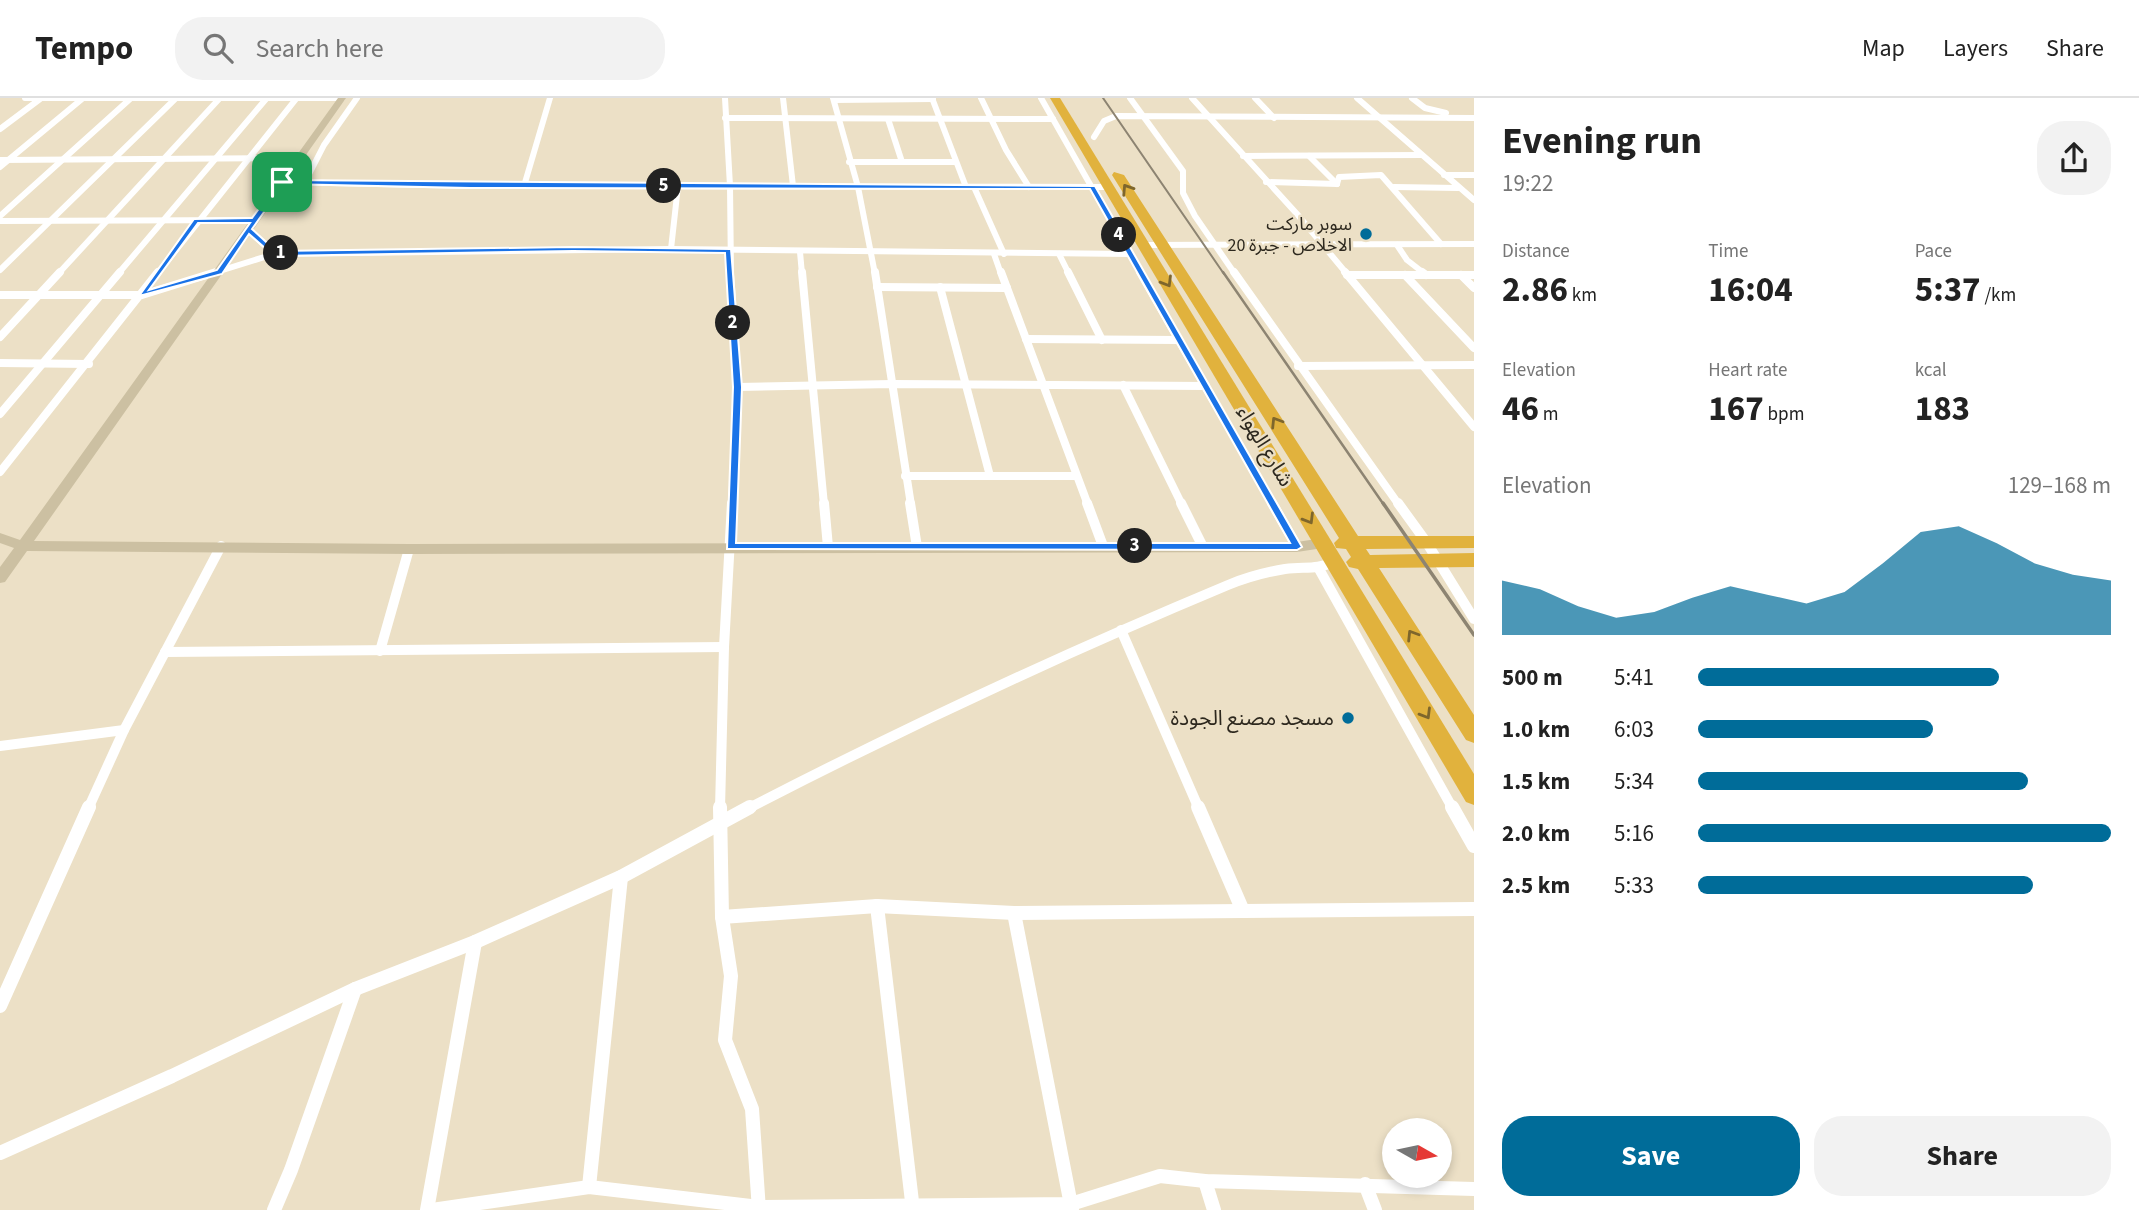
<!DOCTYPE html>
<meta charset="utf-8">
<style>
:root{--surface:#fff;--page:#f2f2f2;--text:#222;--muted:#767676;--line:#e0e0e0;--accent:#006c99}
body{margin:0;font-family:"Source Sans 3","Noto Sans Arabic",sans-serif;background:var(--page);color:var(--text);height:100vh;display:flex;flex-direction:column;font-size:26px;white-space:nowrap}
*{box-sizing:border-box;margin:0}
p{font-size:23px;color:var(--muted)}
.icon{flex:none;width:38px;height:38px;fill:none;stroke:currentColor;stroke-width:2;stroke-linecap:round;stroke-linejoin:round}
.map{position:relative;flex:1;overflow:hidden}
.drawer{display:flex;flex-direction:column;background:var(--surface);width:665px}
.drawer>*{flex:none}
.needle{width:46px;rotate:99deg}
.fabs{position:absolute;left:1382px;top:1020px;display:grid;gap:14px}
.fabs a{display:grid;place-items:center;width:70px;height:70px;border-radius:50%;background:var(--surface);box-shadow:0 4px 10px #0003;font-size:35px}
.pin{position:absolute;display:grid;place-items:center;width:60px;height:60px;color:#fff;margin:-30px;border-radius:14px;box-shadow:0 4px 10px #0006}
.km{position:absolute;width:35px;height:35px;margin:-18px;border-radius:50%;background:#222;color:#fff;font-size:19px;line-height:35px;text-align:center}
.round{display:grid;place-items:center;flex:none;width:74px;height:74px;border-radius:28px;background:var(--page)}
.headline{display:flex;align-items:center;justify-content:space-between;height:119px;padding:0 28px}
h1{font-size:38px;font-weight:700;line-height:52px}
.metrics{display:grid;grid-template-columns:repeat(3,1fr);gap:10px;height:119px;padding:7px 28px}
.metrics div{display:grid;align-content:center}
.metrics b{font-size:35px;font-weight:700}
.metrics small{font-size:19px;font-weight:400}
.metrics p{font-size:19px}
.chart{height:196px;padding:14px 28px}
.chart p{display:flex;justify-content:space-between}
.chart svg{width:100%;height:126px;margin-top:7px;fill:var(--accent);opacity:.7}
.cta{display:flex;gap:14px;margin-top:auto;padding:14px 28px}
.cta a{flex:1;height:80px;border-radius:28px;background:var(--accent);color:#fff;font-size:28px;font-weight:700;line-height:80px;text-align:center}
.cta a+a{background:var(--page);color:var(--text)}
ul{padding:0 28px;list-style:none;font-size:23px}
li{display:grid;grid-template-columns:112px 84px 1fr;align-items:center;height:52px}
li i{height:18px;border-radius:9px;background:var(--accent)}
header{display:flex;align-items:center;gap:42px;box-sizing:border-box;height:98px;padding:0 35px;background:var(--surface);border-bottom:2px solid var(--line)}
header strong{font-size:33px}
nav{display:flex;gap:38px;margin-inline-start:auto;font-size:24px}
.search{width:490px;height:63px;background:var(--page);display:flex;align-items:center;gap:18px;box-sizing:border-box;padding:0 24px;border-radius:28px;color:var(--muted);font-size:26px}
main{display:flex;flex:1;min-height:0}
.map>svg:first-child{display:block}
.lines{fill:none;stroke-linecap:round;stroke-linejoin:round}
.street-far3{stroke:#fff;stroke-width:6}
.street-far2{stroke:#fff;stroke-width:8}
.street-far1{stroke:#fff;stroke-width:10}
.street{stroke:#fff;stroke-width:14}
.secondary{fill:#ccc0a2;fill-rule:evenodd}
.highway{fill:#e1b23d;fill-rule:evenodd}
.rail-far2{stroke:#8d8472;stroke-width:2}
.rail-far1{stroke:#8d8472;stroke-width:2.5}
.rail{stroke:#8d8472;stroke-width:3.5}
.oneway{stroke:#7e662c}
.route{fill:#1a73e8;stroke:#fff;stroke-width:2;fill-rule:evenodd}
.poi-dot{fill:#006c99;stroke:#ece0c6;stroke-width:2.5}
.labels{text-anchor:middle;dominant-baseline:central;stroke-width:5;stroke-linejoin:round;paint-order:stroke}
.far-poi-label{font-size:18px;fill:#2d281e;stroke:#ece0c6;text-anchor:end}
.street-label{font-size:21px;fill:#2d281e;stroke:#ece0c6}
.poi-label{font-size:21px;fill:#2d281e;stroke:#ece0c6;text-anchor:end}
</style>
<header>
<strong>Tempo</strong>
<div class="search"><svg class="icon" aria-label="search" viewBox="0 0 24 24"><circle cx="10" cy="10" r="6"/><path d="M15 15l6 6"/></svg>Search here</div>
<nav><a>Map</a><a>Layers</a><a>Share</a></nav>
</header>
<main>
<div class="map">
<svg width="1474" height="1112" viewBox="0 0 1474 1112">
<rect width="100%" height="100%" fill="#ece0c6"/>
<g class="lines">
<g class="street-far3">
<polyline points="25,0 342,0"/>
<polyline points="725,0 730,88 731,176"/>
<polyline points="783,0 793,88"/>
<polyline points="833,0 858,89 875,176"/>
<polyline points="932,0 966,89"/>
<polyline points="981,0 1006,52 1029,89"/>
<polyline points="1041,0 1141,176"/>
<polyline points="1130,0 1183,73 1183,95 1195,118 1235,176"/>
<polyline points="1192,0 1297,116 1347,176"/>
<polyline points="1255,0 1274,20"/>
<polyline points="1357,0 1474,102"/>
<polyline points="1412,0 1425,10 1446,15"/>
<polyline points="834,2 933,1"/>
<polyline points="725,20 1053,21"/>
<polyline points="888,21 902,64"/>
<polyline points="0,31 40,1"/>
<polyline points="1094,39 1104,23 1116,18 1474,20"/>
<polyline points="1243,58 1421,57"/>
<polyline points="1309,58 1337,86"/>
<polyline points="0,62 300,60"/>
<polyline points="849,64 955,64"/>
<polyline points="0,69 82,1"/>
<polyline points="1444,77 1474,77"/>
<polyline points="282,84 470,88 1110,89"/>
<polyline points="305,84 324,47 357,0"/>
<polyline points="1266,84 1337,86"/>
<polyline points="1337,86 1339,79 1381,77 1441,146"/>
<polyline points="524,88 550,0"/>
<polyline points="974,89 1004,156"/>
<polyline points="1394,89 1458,90"/>
<polyline points="0,118 130,1"/>
<polyline points="0,123 254,122"/>
<polyline points="248,132 274,156"/>
<polyline points="1145,147 1474,146"/>
<polyline points="1397,147 1407,162 1425,176"/>
<polyline points="671,151 678,88"/>
<polyline points="800,154 802,176"/>
<polyline points="994,156 1001,176"/>
<polyline points="1059,156 1069,176"/>
<polyline points="0,172 175,1"/>
<polyline points="58,176 219,1"/>
<polyline points="118,176 266,1"/>
<polyline points="157,176 296,1"/>
<polyline points="210,176 274,156 671,151 1130,156"/>
</g>
<g class="street-far2">
<polyline points="730,174 738,289 732,407"/>
<polyline points="802,174 824,407"/>
<polyline points="875,174 911,407"/>
<polyline points="1001,174 1088,407"/>
<polyline points="1068,174 1102,242"/>
<polyline points="1140,174 1273,407"/>
<polyline points="1234,174 1399,407"/>
<polyline points="1345,174 1474,329"/>
<polyline points="1422,174 1426,177"/>
<polyline points="1347,177 1474,177"/>
<polyline points="1405,177 1474,250"/>
<polyline points="1461,177 1474,190"/>
<polyline points="877,189 1007,190"/>
<polyline points="940,189 990,378"/>
<polyline points="0,197 142,197 216,174"/>
<polyline points="0,239 60,174"/>
<polyline points="1026,241 1179,242"/>
<polyline points="0,265 89,266"/>
<polyline points="1298,268 1474,267"/>
<polyline points="1123,287 1182,407"/>
<polyline points="738,289 892,286 1206,288"/>
<polyline points="0,316 120,174"/>
<polyline points="0,374 158,174"/>
<polyline points="905,378 1075,378"/>
</g>
<g class="street-far1">
<polyline points="824,405 828,449"/>
<polyline points="910,405 917,449"/>
<polyline points="1087,405 1103,448"/>
<polyline points="1181,405 1202,447"/>
<polyline points="1272,405 1297,449"/>
<polyline points="1398,405 1427,445 1474,521"/>
<polyline points="1319,471 1453,711"/>
<polyline points="1121,532 1199,711"/>
<polyline points="380,553 409,451"/>
<polyline points="165,554 724,549"/>
<polyline points="0,648 124,632"/>
<polyline points="88,711 124,632 221,448"/>
<polyline points="720,711 724,549 732,405"/>
<path d="M 747,711 C 904,630 1065,555 1228,487 C 1245,480 1267,474 1285,471 C 1306,468 1314,473 1336,463"/>
</g>
<g class="street">
<polyline points="720,709 722,819 731,878 725,942 752,1011 759,1112"/>
<polyline points="1198,709 1243,813"/>
<polyline points="1452,709 1474,748"/>
<polyline points="877,808 913,1112"/>
<polyline points="1014,815 1072,1112"/>
<polyline points="722,819 877,808 1014,815 1474,811"/>
<polyline points="0,908 89,709"/>
<polyline points="0,1055 172,978 355,891 475,844 621,779 750,709"/>
<polyline points="1205,1083 1214,1112"/>
<polyline points="1365,1086 1375,1112"/>
<polyline points="589,1089 621,779"/>
<polyline points="274,1112 291,1072 355,891"/>
<polyline points="427,1112 475,844"/>
<polyline points="432,1112 589,1089 759,1109 1071,1106 1160,1078 1205,1083 1474,1091"/>
</g>
<polygon class="secondary" points="338,0 346,0 34,443 409,446 1297,444 1323,440 1330,445 1323,450 1297,454 409,456 27,453 5,484 0,485 0,469 14,450 0,445 0,435 20,442"/>
<g class="highway">
<polygon points="1050,0 1060,0 1474,676 1474,707 1466,704"/>
<polygon points="1114,74 1124,77 1358,438 1474,438 1474,450 1366,451 1370,457 1474,455 1474,469 1379,470 1474,617 1474,645 1466,642 1358,471 1349,469 1346,464 1351,459 1346,451 1336,450 1334,445 1339,440 1112,77"/>
</g>
<polyline class="rail-far2" points="1103,0 1224,176"/>
<polyline class="rail-far1" points="1223,174 1384,407"/>
<polyline class="rail" points="1383,405 1474,537"/>
</g>
<defs><path id="oneway-chevron" d="M-2-3.5L2.5 0L-2 3.5" fill="none" stroke-width="1.6" stroke-linecap="round" stroke-linejoin="round" transform="scale(1.75)"/></defs>
<g class="oneway">
<use href="#oneway-chevron" transform="translate(1127 91) rotate(-123)"/>
<use href="#oneway-chevron" transform="translate(1167 184) rotate(59)"/>
<use href="#oneway-chevron" transform="translate(1276 324) rotate(-122)"/>
<use href="#oneway-chevron" transform="translate(1309 421) rotate(59)"/>
<use href="#oneway-chevron" transform="translate(1412 537) rotate(-122)"/>
<use href="#oneway-chevron" transform="translate(1426 616) rotate(59)"/>
</g>
<path class="route" d="M 280,82 L 1095,88 L 1302,449 L 1297,452 L 727,451 L 733,289 L 725,155 L 573,153 L 274,158 L 249,136 L 222,176 L 139,198 L 194,121 L 252,120 ZM 284,86 L 470,90 L 1090,91 L 1290,445 L 736,445 L 742,289 L 731,151 L 573,149 L 276,153 L 252,131 ZM 198,125 L 250,125 L 217,172 L 149,192 Z"/>
<g class="poi-dot">
<circle cx="1366" cy="136" r="7"/>
<circle cx="1348" cy="620" r="7"/>
</g>
<g class="labels">
<g class="far-poi-label">
<text x="1352" y="126">سوبر ماركت<tspan x="1352" dy="21">الاخلاص - جبرة 20</tspan></text>
</g>
<g class="street-label">
<text transform="translate(1265 348) rotate(59)">شارع الهواء</text>
</g>
<g class="poi-label">
<text x="1334" y="620">مسجد مصنع الجودة</text>
</g>
</g>
</svg>
<div class="fabs">
<a><svg class="needle" viewBox="-14 -14 28 28"><path d="M0-13l5 13h-10z" fill="#e53935"/><path d="M0 13l5-13h-10z" fill="#767676"/></svg></a>
</div>
<div class="pin" style="left:282px;top:84px;background:#1e9e55"><svg class="icon" aria-label="arrive" viewBox="0 0 24 24"><path d="M6 21V4h12l-3 4 3 4H6"/></svg></div>
<b class="km" style="left:281px;top:155px">1</b>
<b class="km" style="left:733px;top:225px">2</b>
<b class="km" style="left:1135px;top:448px">3</b>
<b class="km" style="left:1119px;top:137px">4</b>
<b class="km" style="left:664px;top:88px">5</b>
</div>
<section class="drawer">
<div class="headline"><div><h1>Evening run</h1><p>19:22</p></div><a class="round"><svg class="icon" aria-label="share" viewBox="0 0 24 24"><path d="M12 15V3M7 8l5-5 5 5M5 13v7h14v-7"/></svg></a></div>
<div class="metrics">
<div><p>Distance</p><b>2.86<small> km</small></b></div>
<div><p>Time</p><b>16:04</b></div>
<div><p>Pace</p><b>5:37<small> /km</small></b></div>
</div>
<div class="metrics">
<div><p>Elevation</p><b>46<small> m</small></b></div>
<div><p>Heart rate</p><b>167<small> bpm</small></b></div>
<div><p>kcal</p><b>183</b></div>
</div>
<div class="chart"><p><span>Elevation</span>129–168 m</p>
<svg viewBox="0 0 160 44" preserveAspectRatio="none"><path d="M0 44V25L10 28L20 34L30 38L40 36L50 31L60 27L70 30L80 33L90 29L100 19L110 8L120 6L130 12L140 19L150 23L160 25V44z"/></svg>
</div>
<ul>
<li><b>500 m</b>5:41<i style="width:73%"></i></li>
<li><b>1.0 km</b>6:03<i style="width:57%"></i></li>
<li><b>1.5 km</b>5:34<i style="width:80%"></i></li>
<li><b>2.0 km</b>5:16<i style="width:100%"></i></li>
<li><b>2.5 km</b>5:33<i style="width:81%"></i></li>
</ul>
<div class="cta"><a>Save</a><a>Share</a></div>
</section>
</main>
